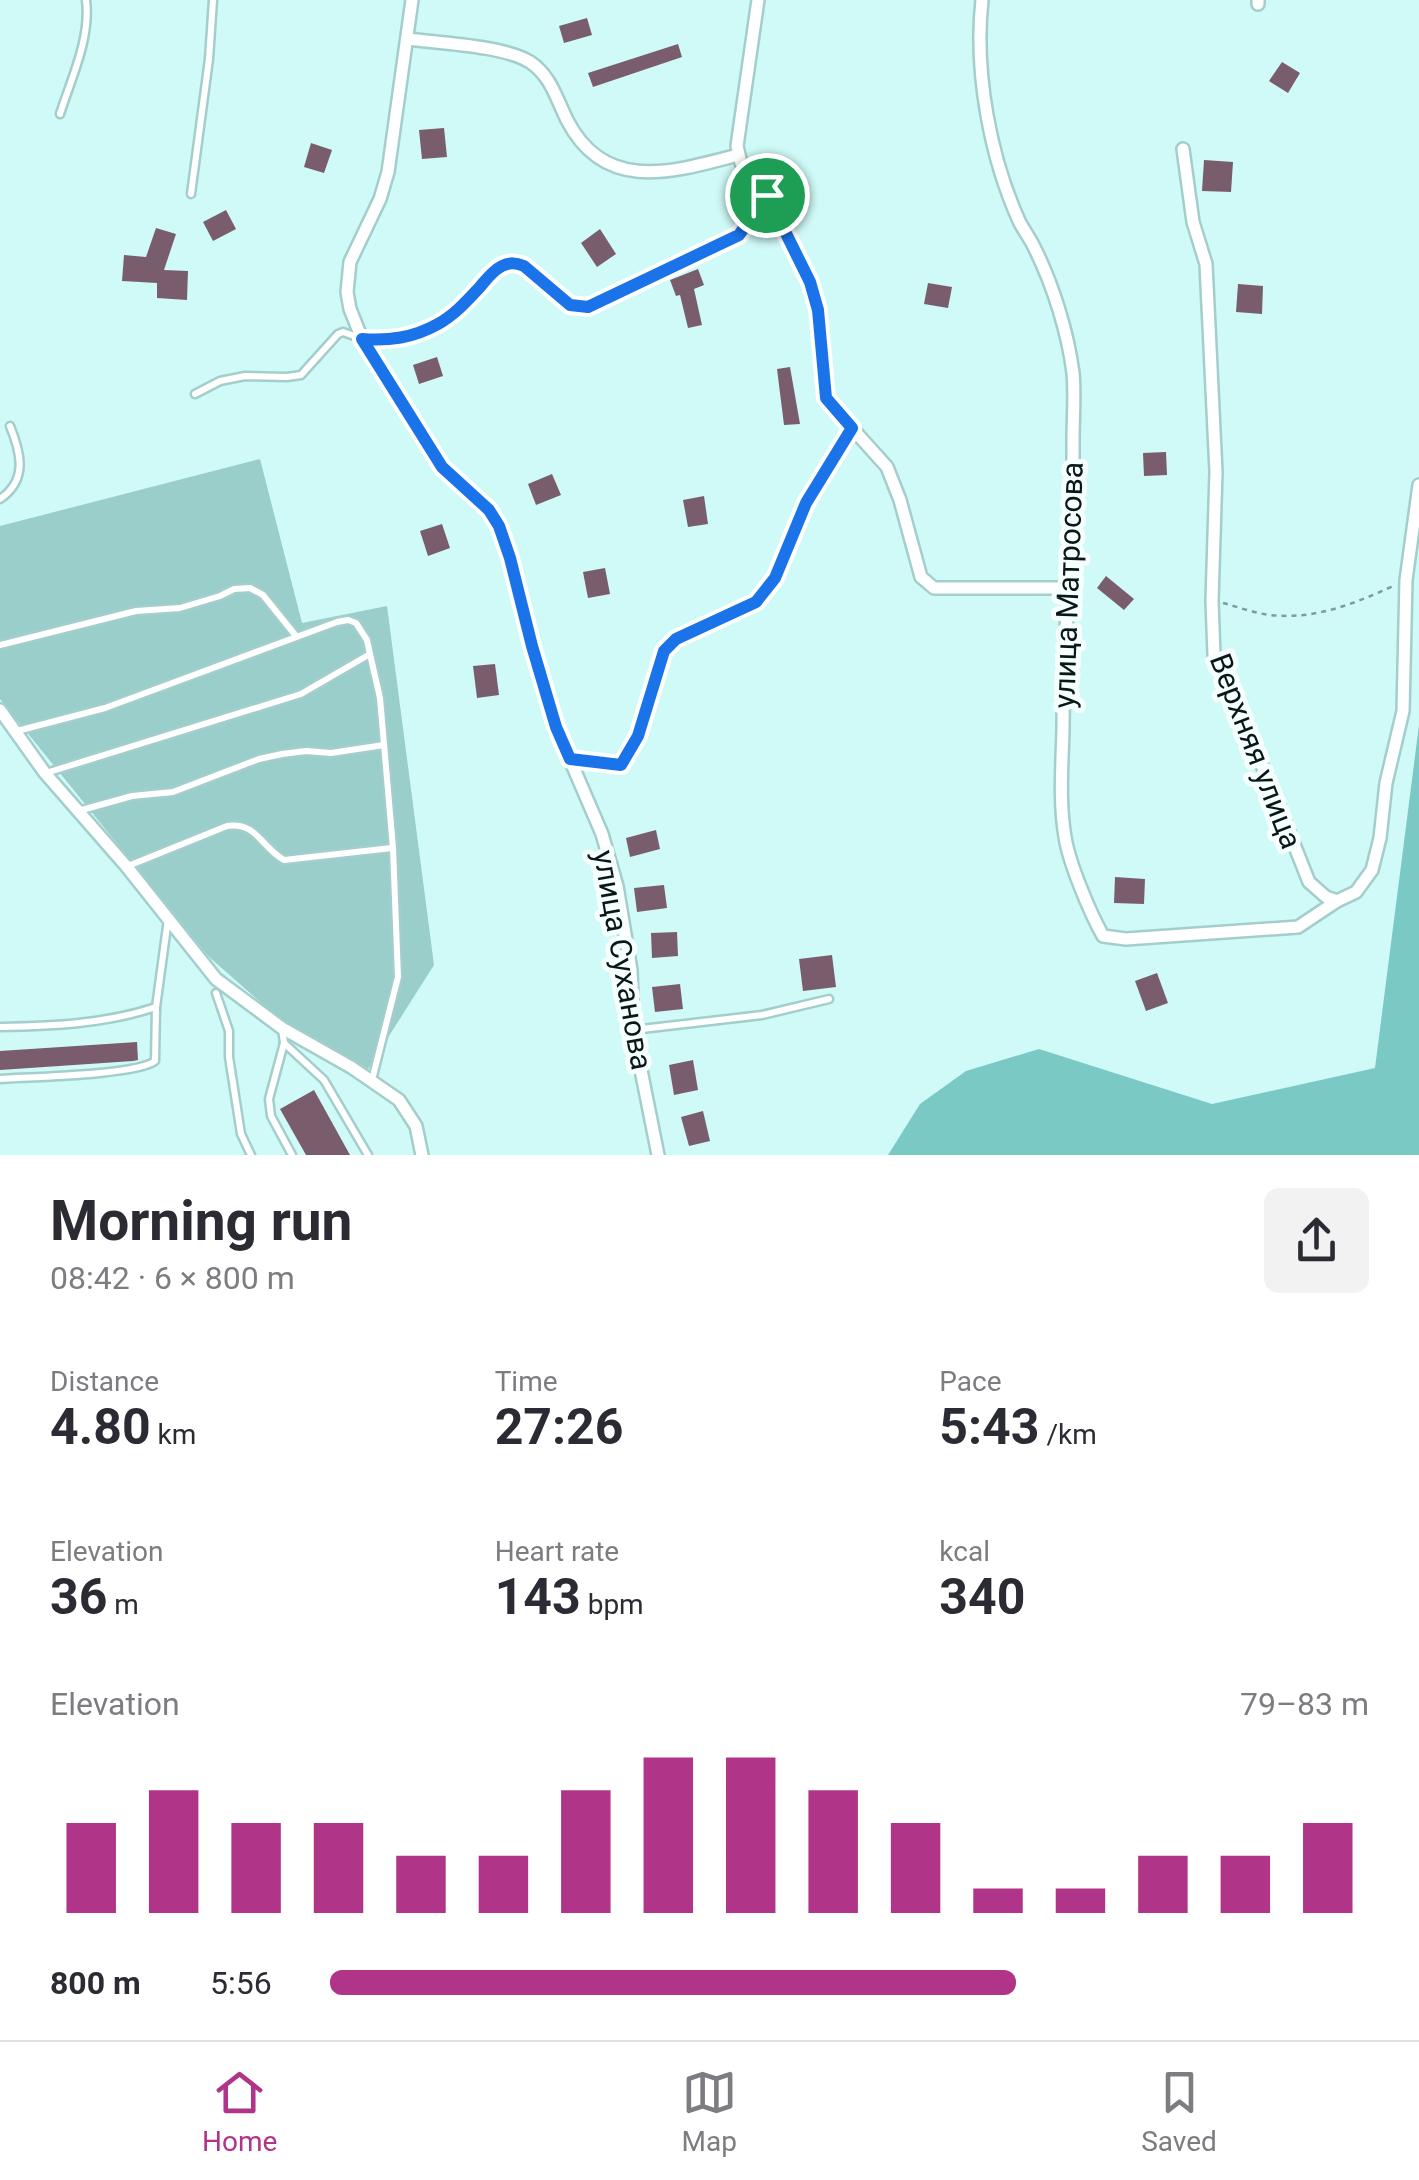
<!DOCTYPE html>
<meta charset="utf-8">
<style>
:root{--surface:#fff;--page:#f2f2f3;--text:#2b2b33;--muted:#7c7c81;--line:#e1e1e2;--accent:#b03588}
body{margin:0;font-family:Roboto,sans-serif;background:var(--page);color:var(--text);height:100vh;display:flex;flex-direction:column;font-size:38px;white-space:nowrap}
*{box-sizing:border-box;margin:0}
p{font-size:32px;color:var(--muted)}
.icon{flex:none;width:55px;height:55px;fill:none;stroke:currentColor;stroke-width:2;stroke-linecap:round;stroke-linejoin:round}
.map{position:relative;height:1155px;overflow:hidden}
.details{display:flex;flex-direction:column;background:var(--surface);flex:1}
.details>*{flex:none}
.pin{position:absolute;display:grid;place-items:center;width:85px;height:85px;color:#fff;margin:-42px;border:5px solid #fff;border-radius:50%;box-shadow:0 2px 10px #0007}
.round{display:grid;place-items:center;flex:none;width:105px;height:105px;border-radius:15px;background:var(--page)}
.overview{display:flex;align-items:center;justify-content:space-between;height:170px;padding:0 50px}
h1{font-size:55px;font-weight:700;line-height:75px}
.figures{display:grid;grid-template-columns:repeat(3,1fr);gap:15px;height:170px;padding:10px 50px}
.figures div{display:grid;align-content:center}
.figures b{font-size:50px;font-weight:700}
.figures small{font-size:28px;font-weight:400}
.figures p{font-size:28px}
.chart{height:280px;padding:20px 50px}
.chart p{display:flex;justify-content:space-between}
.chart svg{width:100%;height:180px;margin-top:10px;stroke:var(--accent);stroke-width:6}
ul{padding:0 50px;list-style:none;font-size:32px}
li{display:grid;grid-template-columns:160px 120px 1fr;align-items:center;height:75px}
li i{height:25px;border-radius:12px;background:var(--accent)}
.menu{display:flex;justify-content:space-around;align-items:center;height:140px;border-top:2px solid var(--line);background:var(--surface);font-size:28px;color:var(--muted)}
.menu a{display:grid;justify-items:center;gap:5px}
.menu .on{color:var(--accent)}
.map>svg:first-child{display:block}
.green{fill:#99ceca}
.forest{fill:#7bc9c5}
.building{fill:#7a5d6d}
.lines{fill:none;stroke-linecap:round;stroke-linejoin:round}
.lane-casing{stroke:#a4cecb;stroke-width:11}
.street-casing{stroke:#a4cecb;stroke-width:16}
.path{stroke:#7d9d9b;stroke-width:2.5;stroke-dasharray:5 5;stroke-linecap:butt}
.lane{stroke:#fff;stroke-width:6}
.street{stroke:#fff;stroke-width:11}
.route-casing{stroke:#fff;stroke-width:20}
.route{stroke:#1a73e8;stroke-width:12}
.labels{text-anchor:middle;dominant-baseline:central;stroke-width:10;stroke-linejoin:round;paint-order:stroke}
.street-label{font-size:30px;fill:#081818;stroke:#f7fffe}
</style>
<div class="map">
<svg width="1419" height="1155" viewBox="0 0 1419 1155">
<rect width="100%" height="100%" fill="#cffaf7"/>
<polygon class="green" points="260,459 302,623 387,606 434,965 368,1069 282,1021 208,956 0,699 0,526"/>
<polygon class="forest" points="1419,725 1419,1155 888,1155 920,1104 966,1071 1039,1049 1212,1104 1375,1068"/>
<g class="building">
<polygon points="587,18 592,35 564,43 559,26"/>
<polygon points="678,44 682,57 593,87 588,73"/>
<polygon points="1282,62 1300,73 1288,93 1269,81"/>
<polygon points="444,128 447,157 422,159 419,130"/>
<polygon points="311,143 332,150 324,173 304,167"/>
<polygon points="1204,160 1233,162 1231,192 1202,191"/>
<polygon points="226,210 236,229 213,241 203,222"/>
<polygon points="156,228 176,234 164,270 188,271 187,300 157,298 157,283 122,281 124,255 146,257"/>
<polygon points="600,229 616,254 597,267 581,243"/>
<polygon points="698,269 704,285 694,289 702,325 688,328 680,295 676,296 670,280"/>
<polygon points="928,283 952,287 948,308 924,304"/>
<polygon points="1238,284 1263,286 1262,314 1236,312"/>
<polygon points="437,357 443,376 419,384 413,365"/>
<polygon points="790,367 800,424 784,425 777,369"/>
<polygon points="1166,452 1167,475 1144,476 1143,453"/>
<polygon points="552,474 561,495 536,505 528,484"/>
<polygon points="704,496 708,524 688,527 683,500"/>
<polygon points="442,524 450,548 428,556 420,531"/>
<polygon points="605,568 610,594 588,598 583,572"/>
<polygon points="1106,576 1134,599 1124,610 1097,588"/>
<polygon points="495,664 499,695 477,698 473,666"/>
<polygon points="656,830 660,849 630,857 626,838"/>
<polygon points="1115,877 1145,879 1144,904 1114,903"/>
<polygon points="664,885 667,908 637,912 634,888"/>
<polygon points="677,932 678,956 652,958 651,933"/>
<polygon points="832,955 836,987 803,991 799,959"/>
<polygon points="1157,973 1168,1003 1146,1011 1135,981"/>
<polygon points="680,984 683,1009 655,1012 652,987"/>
<polygon points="137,1042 138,1060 133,1061 0,1070 0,1051"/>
<polygon points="693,1060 698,1090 674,1095 669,1065"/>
<polygon points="314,1090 350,1155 306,1155 280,1109"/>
<polygon points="703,1111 710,1141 689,1146 681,1117"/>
</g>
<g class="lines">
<defs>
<g id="lane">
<path d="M 60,114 C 71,79 91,38 86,0"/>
<polyline points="191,194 209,59 213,0"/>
<polyline points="195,394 220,381 245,376 287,377 301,375 338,334 343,332 360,338"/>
<path d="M 0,499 C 28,480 21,453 10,426"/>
<polyline points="0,645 136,611 180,608 220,596 234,589 250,588 263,595 296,636"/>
<polyline points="17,731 105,708 337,622 348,620 356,623 367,640 370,654 380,698 393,848 398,977 372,1080"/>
<polyline points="46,773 301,694 370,654"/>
<polyline points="78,811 132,796 173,792 259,759 282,754 306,751 331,753 384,745"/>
<path d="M 128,866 L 227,826 C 257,822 260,846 284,860 L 392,848"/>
<polyline points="216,993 229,1031 229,1057 241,1134 251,1155"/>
<path d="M 0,1027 C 53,1026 105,1024 156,1007"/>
<polyline points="282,1029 284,1043 324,1080 368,1155"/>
<polyline points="633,1030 762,1015 829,999"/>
<polyline points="284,1043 269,1099 271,1116 292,1155"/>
<path d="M 0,1079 C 29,1077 137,1075 155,1061 L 156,1007 L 168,919"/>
</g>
<g id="street">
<polyline points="412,0 388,172 380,199 350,262 347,292 350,309 362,339 426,445 441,467 489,510 499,526 511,558 532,646 556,727 602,834 617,886 631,970 633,1030 658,1155"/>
<polyline points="758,0 737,146 741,163 767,195 793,244 810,282 818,310 826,399 887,467 900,500 921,577 934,588 1068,588"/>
<path d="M 982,0 C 974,71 990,158 1020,223 C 1025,232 1031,240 1035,249 C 1053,285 1068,333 1073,373 C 1075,395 1073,419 1073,441 C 1074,538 1063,634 1063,730 C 1062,765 1059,802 1065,837 C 1069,863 1090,913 1103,936 L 1126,939 L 1298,927 L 1337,901"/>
<polyline points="1258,4 1258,0"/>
<path d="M 408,39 C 439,43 505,46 530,62 C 551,76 556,98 567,120 C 605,194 673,172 738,155"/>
<polyline points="1183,149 1193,222 1206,264 1216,472 1212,601 1214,655 1270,784 1309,882 1326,897 1337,901 1356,892 1372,870 1380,838 1386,783 1403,711 1406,580 1419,485"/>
<path d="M 362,339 C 389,341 413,338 438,324 C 454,315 466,302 479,288 C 486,280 492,271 502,266 C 509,262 516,263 524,266 L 570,305 L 588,307 L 739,235 L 767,195"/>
<polyline points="0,710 45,773 127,867 216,979 282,1028 351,1067 399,1100 416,1126 422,1155"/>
<polyline points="571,759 621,765 639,736 664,651 675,639 756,602 775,578 807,503 852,427"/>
</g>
</defs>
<use href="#lane" class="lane-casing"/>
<use href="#street" class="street-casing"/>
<path class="path" d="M 1223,603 C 1238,607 1254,613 1270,615 C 1314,620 1354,604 1393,586"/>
<use href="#lane" class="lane"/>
<use href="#street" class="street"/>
</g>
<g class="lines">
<defs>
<path id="route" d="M 767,195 L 810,282 L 818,310 L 826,398 L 852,428 L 806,503 L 775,578 L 756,602 L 676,639 L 664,651 L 638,736 L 621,765 L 570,759 L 556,727 L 532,646 L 510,558 L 499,526 L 489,510 L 442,467 L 362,339 C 389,341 413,338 438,324 C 454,315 466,302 479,288 C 486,280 492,271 502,266 C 510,262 516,263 524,266 L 570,305 L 588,307 L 739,235 Z"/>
</defs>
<use href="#route" class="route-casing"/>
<use href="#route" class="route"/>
</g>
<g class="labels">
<g class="street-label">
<text transform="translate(1068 585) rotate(-88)">улица Матросова</text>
<text transform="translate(1256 751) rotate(69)">Верхняя улица</text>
<text transform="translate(623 960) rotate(80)">улица Суханова</text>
</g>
</g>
</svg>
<div class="pin" style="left:767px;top:195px;background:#1e9e55"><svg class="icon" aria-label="arrive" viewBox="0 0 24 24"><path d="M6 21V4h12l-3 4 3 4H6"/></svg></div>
</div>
<section class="details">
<div class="overview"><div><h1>Morning run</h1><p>08:42 · 6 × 800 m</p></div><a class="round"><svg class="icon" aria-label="share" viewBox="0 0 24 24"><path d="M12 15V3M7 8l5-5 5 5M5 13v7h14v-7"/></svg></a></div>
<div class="figures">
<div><p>Distance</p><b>4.80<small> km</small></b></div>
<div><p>Time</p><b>27:26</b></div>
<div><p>Pace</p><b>5:43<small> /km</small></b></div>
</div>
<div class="figures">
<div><p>Elevation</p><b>36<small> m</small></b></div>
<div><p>Heart rate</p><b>143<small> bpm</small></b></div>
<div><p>kcal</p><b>340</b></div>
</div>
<div class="chart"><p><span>Elevation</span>79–83 m</p>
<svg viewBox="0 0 160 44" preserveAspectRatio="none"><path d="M5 44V22M15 44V14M25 44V22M35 44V22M45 44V30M55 44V30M65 44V14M75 44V6M85 44V6M95 44V14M105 44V22M115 44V38M125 44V38M135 44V30M145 44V30M155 44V22"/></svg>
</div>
<ul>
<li><b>800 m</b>5:56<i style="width:66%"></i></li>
</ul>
</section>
<nav class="menu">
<a class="on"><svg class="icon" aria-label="home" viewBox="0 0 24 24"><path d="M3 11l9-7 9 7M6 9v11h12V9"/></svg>Home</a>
<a><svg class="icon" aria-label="map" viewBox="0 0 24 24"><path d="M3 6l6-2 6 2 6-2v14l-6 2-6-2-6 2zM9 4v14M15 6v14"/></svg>Map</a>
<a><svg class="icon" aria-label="saved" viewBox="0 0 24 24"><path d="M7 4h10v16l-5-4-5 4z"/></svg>Saved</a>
</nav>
